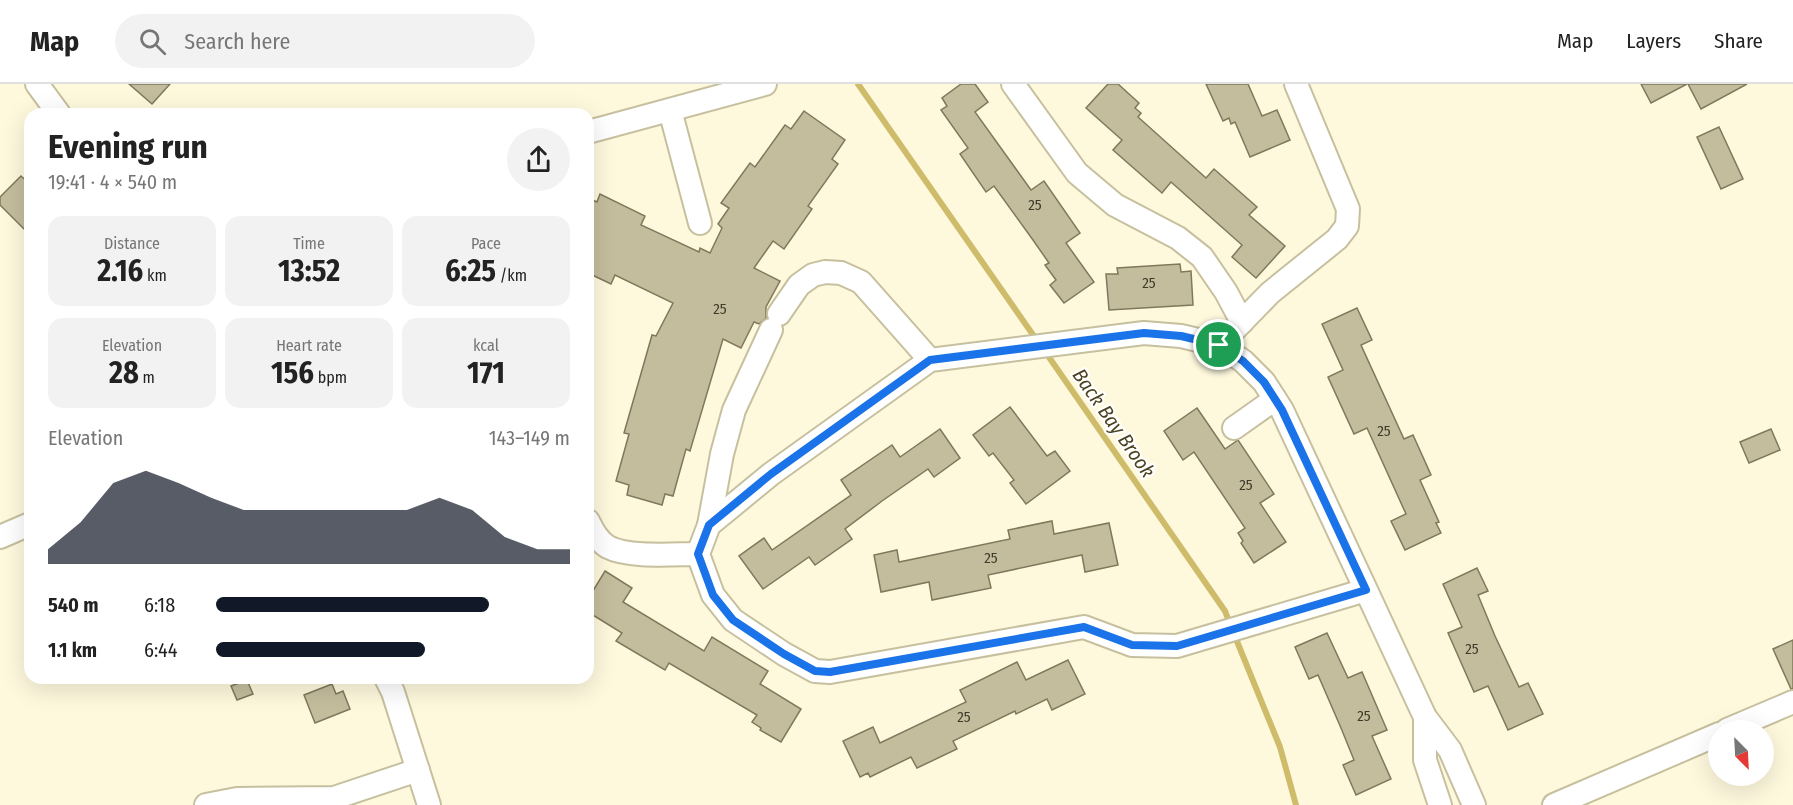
<!DOCTYPE html>
<meta charset="utf-8">
<style>
:root{--surface:#fff;--page:#f2f2f2;--text:#222;--muted:#767676;--line:#e0e0e0;--accent:#111827}
body{margin:0;font-family:"Fira Sans Condensed",sans-serif;background:var(--page);color:var(--text);height:100vh;display:flex;flex-direction:column;font-size:22px;white-space:nowrap}
*{box-sizing:border-box;margin:0}
p{font-size:20px;color:var(--muted)}
.icon{flex:none;width:33px;height:33px;fill:none;stroke:currentColor;stroke-width:2;stroke-linecap:round;stroke-linejoin:round}
.map{position:relative;flex:1;overflow:hidden}
.details{position:absolute;left:24px;top:24px;width:570px;height:576px;display:flex;flex-direction:column;background:var(--surface);border-radius:18px;box-shadow:0 6px 24px #0002}
.details>*{flex:none}
.needle{width:39px;rotate:156deg}
.buttons{position:absolute;left:1708px;top:636px;display:grid;gap:12px}
.buttons a{display:grid;place-items:center;width:66px;height:66px;border-radius:50%;background:var(--surface);box-shadow:0 6px 24px #0002;font-size:30px}
.pin{position:absolute;display:grid;place-items:center;width:51px;height:51px;color:#fff;margin:-26px;border:3px solid #fff;border-radius:50%;box-shadow:0 2px 6px #0007}
.round{display:grid;place-items:center;flex:none;width:63px;height:63px;border-radius:32px;background:var(--page)}
.overview{display:flex;align-items:center;justify-content:space-between;height:102px;padding:0 24px}
h1{font-size:33px;font-weight:700;line-height:45px}
.figures{display:grid;grid-template-columns:repeat(3,1fr);gap:9px;height:102px;padding:6px 24px}
.figures div{display:grid;align-content:center;border-radius:15px;background:var(--page);text-align:center}
.figures b{font-size:30px;font-weight:700}
.figures small{font-size:16px;font-weight:400}
.figures p{font-size:16px}
.chart{height:168px;padding:12px 24px}
.chart p{display:flex;justify-content:space-between}
.chart svg{width:100%;height:108px;margin-top:6px;fill:var(--accent);opacity:.7}
ul{padding:0 24px;list-style:none;font-size:20px}
li{display:grid;grid-template-columns:96px 72px 1fr;align-items:center;height:45px}
li i{height:15px;border-radius:8px;background:var(--accent)}
header{display:flex;align-items:center;gap:36px;box-sizing:border-box;height:84px;padding:0 30px;background:var(--surface);border-bottom:2px solid var(--line)}
header strong{font-size:28px}
nav{display:flex;gap:33px;margin-inline-start:auto;font-size:21px}
.search{width:420px;height:54px;background:var(--page);display:flex;align-items:center;gap:15px;box-sizing:border-box;padding:0 21px;border-radius:33px;color:var(--muted);font-size:22px}
.map>svg:first-child{display:block}
.lines{fill:none;stroke-linecap:round;stroke-linejoin:round}
.stream{stroke:#cebc6a;stroke-width:6}
.building{fill:#c4bd9d;stroke:#7f785a;stroke-width:1.5}
.minor-casing{stroke:#c7c09f;stroke-width:26}
.minor{stroke:#fff;stroke-width:22}
.route-casing{stroke:#fff;stroke-width:12}
.route{stroke:#1a73e8;stroke-width:8}
.labels{text-anchor:middle;dominant-baseline:central;stroke-width:4.5;stroke-linejoin:round;paint-order:stroke}
.number-label{font-size:15px;fill:#403c2c}
.water-label{font-size:20px;font-style:italic;fill:#4a421e;stroke:#fff}
</style>
<header>
<strong>Map</strong>
<div class="search"><svg class="icon" aria-label="search" viewBox="0 0 24 24"><circle cx="10" cy="10" r="6"/><path d="M15 15l6 6"/></svg>Search here</div>
<nav><a>Map</a><a>Layers</a><a>Share</a></nav>
</header>
<div class="map">
<svg width="1793" height="721" viewBox="0 0 1793 721">
<rect width="100%" height="100%" fill="#fef8dd"/>
<g class="lines">
<g class="stream">
<polyline points="858,0 1038,258"/>
<polyline points="1044,266 1225,527 1230,540"/>
<polyline points="1234,550 1280,663 1296,721"/>
</g>
</g>
<g class="building">
<polygon points="129,0 170,0 152,20"/>
<polygon points="961,0 975,0 988,18 975,28 1031,106 1044,97 1080,149 1066,159 1094,198 1064,219 1050,201 1056,196 1045,181 1049,179 1033,156 994,102 986,108 960,70 968,64 941,26 947,22 942,14"/>
<polygon points="1108,0 1118,0 1139,19 1135,24 1141,29 1138,33 1206,94 1214,85 1257,123 1249,131 1285,162 1256,194 1232,173 1242,161 1171,98 1162,109 1113,66 1122,56 1086,24"/>
<polygon points="1206,0 1248,0 1262,32 1277,26 1290,56 1250,73 1235,38 1231,40 1229,34 1223,37"/>
<polygon points="1641,0 1687,0 1651,19"/>
<polygon points="1688,0 1747,0 1701,25"/>
<polygon points="804,27 845,56 832,75 838,80 808,122 812,125 784,165 773,157 754,184 780,197 766,223 766,234 759,240 754,238 741,264 723,255 690,367 686,365 673,412 665,410 662,421 627,411 629,401 616,397 629,350 624,349 652,251 656,252 673,219 615,191 611,200 588,189 588,114 597,118 600,110 645,132 641,141 699,168 700,164 710,169 722,144 718,140 729,124 721,119 750,79 755,83 785,41 791,45"/>
<polygon points="1719,43 1743,95 1721,105 1697,53"/>
<polygon points="21,92 30,100 30,151 0,121 0,113"/>
<polygon points="1180,180 1181,188 1191,187 1193,221 1109,226 1106,190 1118,190 1117,184"/>
<polygon points="1357,224 1372,256 1361,261 1404,355 1413,351 1431,391 1420,396 1439,438 1436,439 1441,449 1405,466 1391,437 1406,430 1367,344 1354,350 1328,293 1343,286 1322,240"/>
<polygon points="1010,323 1047,372 1055,367 1070,387 1026,420 1010,399 1014,396 993,369 989,372 973,351"/>
<polygon points="1197,324 1225,365 1238,356 1274,410 1260,419 1286,458 1254,479 1241,459 1243,457 1238,449 1245,444 1194,368 1183,376 1164,347"/>
<polygon points="940,345 960,374 934,393 928,385 882,417 845,445 852,455 815,481 809,473 763,505 739,472 764,454 772,466 851,411 841,396 892,361 900,373"/>
<polygon points="1771,345 1780,366 1749,379 1740,358"/>
<polygon points="1052,437 1054,450 1109,439 1118,481 1085,488 1082,471 988,491 991,504 932,516 929,498 881,508 874,471 897,466 899,478 1010,455 1008,446"/>
<polygon points="1477,484 1488,507 1478,511 1495,552 1519,603 1528,599 1543,630 1508,646 1488,602 1474,608 1448,549 1462,543 1443,500"/>
<polygon points="605,487 632,504 623,518 704,567 712,553 768,587 760,600 801,625 781,658 760,646 761,644 752,638 757,631 669,579 665,586 616,557 622,549 588,528 588,515"/>
<polygon points="1327,549 1348,594 1362,588 1387,646 1372,652 1391,695 1356,711 1343,681 1354,676 1341,644 1318,591 1309,595 1295,563"/>
<polygon points="1793,556 1793,605 1791,605 1773,565"/>
<polygon points="1068,576 1085,610 1052,626 1047,615 1016,630 1015,627 953,657 957,665 917,684 911,673 870,693 868,689 860,693 843,657 873,643 880,659 966,618 960,606 1017,578 1026,596"/>
<polygon points="247,596 253,610 237,616 231,602"/>
<polygon points="332,600 336,610 343,607 350,625 315,639 304,611"/>
</g>
<g class="lines">
<defs>
<g id="minor">
<polyline points="37,0 59,30"/>
<polyline points="1013,0 1077,89 1115,121 1178,154 1202,173 1226,208 1242,238"/>
<polyline points="670,26 700,139"/>
<polyline points="588,48 765,0"/>
<polyline points="779,230 799,201 813,191 825,188 841,189 861,198 930,276"/>
<polyline points="1233,247 1270,209 1337,155 1347,142 1348,125 1296,0"/>
<polyline points="1234,344 1275,315"/>
<path d="M 588,437 C 593,447 598,457 608,463 C 629,474 674,470 698,470"/>
<polyline points="709,441 722,370 734,326 771,246"/>
<polyline points="0,453 30,440"/>
<polyline points="1366,506 1282,326 1264,298 1243,277 1219,261 1181,252 1144,249 930,276 771,390 709,441 698,470 713,511 733,536 784,570 815,587 830,588 1084,543 1132,561 1177,562 1366,506 1425,633 1450,666 1474,721"/>
<polyline points="386,594 393,608 429,721"/>
<polyline points="1425,633 1425,676 1440,721"/>
<polyline points="1727,646 1793,618"/>
<polyline points="206,721 237,715 334,714 418,686"/>
<polyline points="1554,721 1719,650"/>
</g>
</defs>
<use href="#minor" class="minor-casing"/>
<use href="#minor" class="minor"/>
</g>
<g class="lines">
<defs>
<polygon id="route" points="1144,249 1181,252 1219,261 1243,277 1264,298 1282,326 1366,506 1177,562 1132,561 1084,543 830,588 815,587 784,570 733,536 713,511 698,470 709,441 771,390 930,276"/>
</defs>
<use href="#route" class="route-casing"/>
<use href="#route" class="route"/>
</g>
<g class="labels">
<g class="number-label">
<text x="1035" y="121">25</text>
<text x="1149" y="199">25</text>
<text x="720" y="225">25</text>
<text x="1384" y="347">25</text>
<text x="1246" y="401">25</text>
<text x="991" y="474">25</text>
<text x="1472" y="565">25</text>
<text x="1364" y="632">25</text>
<text x="964" y="633">25</text>
</g>
<g class="water-label">
<text transform="translate(1114 339) rotate(55)">Back Bay Brook</text>
</g>
</g>
</svg>
<div class="buttons">
<a><svg class="needle" viewBox="-14 -14 28 28"><path d="M0-13l5 13h-10z" fill="#e53935"/><path d="M0 13l5-13h-10z" fill="#767676"/></svg></a>
</div>
<div class="pin" style="left:1219px;top:261px;background:#1e9e55"><svg class="icon" aria-label="arrive" viewBox="0 0 24 24"><path d="M6 21V4h12l-3 4 3 4H6"/></svg></div>
<section class="details">
<div class="overview"><div><h1>Evening run</h1><p>19:41 · 4 × 540 m</p></div><a class="round"><svg class="icon" aria-label="share" viewBox="0 0 24 24"><path d="M12 15V3M7 8l5-5 5 5M5 13v7h14v-7"/></svg></a></div>
<div class="figures">
<div><p>Distance</p><b>2.16<small> km</small></b></div>
<div><p>Time</p><b>13:52</b></div>
<div><p>Pace</p><b>6:25<small> /km</small></b></div>
</div>
<div class="figures">
<div><p>Elevation</p><b>28<small> m</small></b></div>
<div><p>Heart rate</p><b>156<small> bpm</small></b></div>
<div><p>kcal</p><b>171</b></div>
</div>
<div class="chart"><p><span>Elevation</span>143–149 m</p>
<svg viewBox="0 0 160 44" preserveAspectRatio="none"><path d="M0 44V38L10 27L20 11L30 6L40 11L50 17L60 22L70 22L80 22L90 22L100 22L110 22L120 17L130 22L140 33L150 38L160 38V44z"/></svg>
</div>
<ul>
<li><b>540 m</b>6:18<i style="width:77%"></i></li>
<li><b>1.1 km</b>6:44<i style="width:59%"></i></li>
</ul>
</section>
</div>
